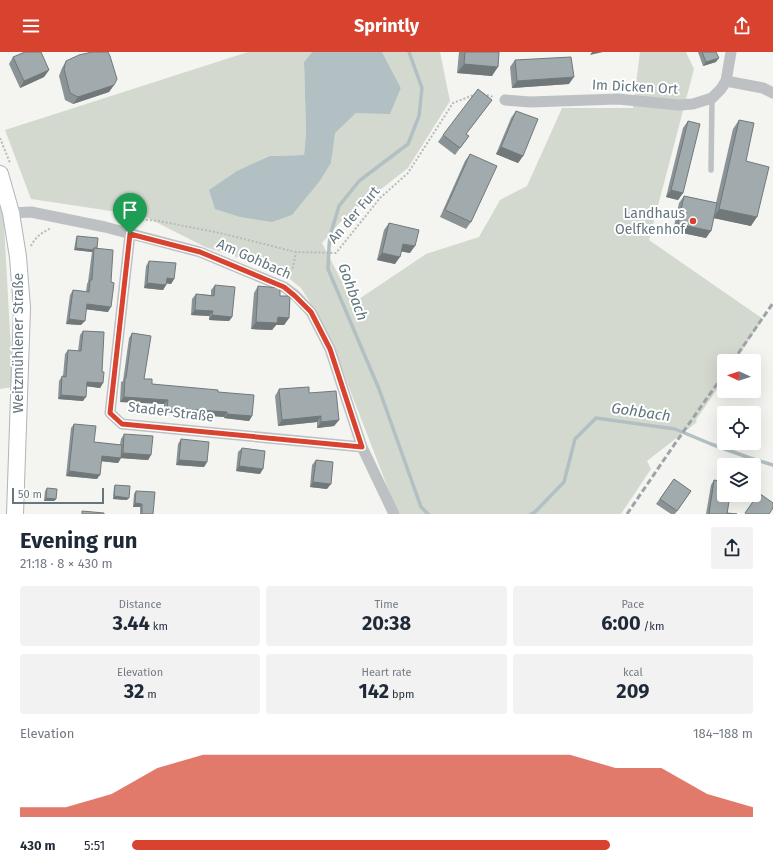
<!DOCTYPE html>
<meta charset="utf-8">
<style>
:root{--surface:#fff;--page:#f2f2f3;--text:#1f2937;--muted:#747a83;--accent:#d7432e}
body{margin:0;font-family:"Fira Sans",sans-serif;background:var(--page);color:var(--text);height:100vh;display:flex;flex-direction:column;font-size:15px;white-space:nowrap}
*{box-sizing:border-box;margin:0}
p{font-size:13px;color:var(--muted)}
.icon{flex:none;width:22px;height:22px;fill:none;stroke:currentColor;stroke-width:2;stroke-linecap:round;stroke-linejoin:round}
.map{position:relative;height:462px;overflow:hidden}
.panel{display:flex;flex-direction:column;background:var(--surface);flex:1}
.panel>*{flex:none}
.needle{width:26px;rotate:273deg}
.tools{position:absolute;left:717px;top:302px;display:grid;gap:8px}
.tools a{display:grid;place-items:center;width:44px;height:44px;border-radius:4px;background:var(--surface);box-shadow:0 4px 16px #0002;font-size:20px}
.scale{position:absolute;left:12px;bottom:10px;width:92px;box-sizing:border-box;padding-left:4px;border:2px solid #65767f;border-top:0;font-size:11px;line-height:14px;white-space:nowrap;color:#65767f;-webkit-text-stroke:3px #fff;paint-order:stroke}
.pin{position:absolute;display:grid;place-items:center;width:34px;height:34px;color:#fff;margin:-41px -17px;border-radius:50% 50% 50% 0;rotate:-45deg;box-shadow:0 0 4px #0007}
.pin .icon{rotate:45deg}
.round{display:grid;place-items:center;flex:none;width:42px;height:42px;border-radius:4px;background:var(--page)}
.headline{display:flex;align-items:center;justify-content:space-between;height:68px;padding:0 20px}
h1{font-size:22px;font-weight:700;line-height:30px}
.figures{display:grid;grid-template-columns:repeat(3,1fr);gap:6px;height:68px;padding:4px 20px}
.figures div{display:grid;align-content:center;border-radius:4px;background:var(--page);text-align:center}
.figures b{font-size:20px;font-weight:700}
.figures small{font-size:11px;font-weight:400}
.figures p{font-size:11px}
.chart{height:112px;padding:8px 20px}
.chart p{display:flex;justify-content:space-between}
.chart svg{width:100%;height:72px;margin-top:4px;fill:var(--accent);opacity:.7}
ul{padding:0 20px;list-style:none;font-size:13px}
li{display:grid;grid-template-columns:64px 48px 1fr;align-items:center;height:30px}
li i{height:10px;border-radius:5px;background:var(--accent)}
header{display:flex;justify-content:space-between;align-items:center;height:52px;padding:0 20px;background:var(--accent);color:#fff;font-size:18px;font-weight:700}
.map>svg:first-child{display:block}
.green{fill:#d4d9d0}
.water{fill:#b2c0c3}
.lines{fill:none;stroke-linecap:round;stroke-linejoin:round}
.stream{stroke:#b2c0c3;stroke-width:3.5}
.secondary-casing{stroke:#b0b5b8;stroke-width:18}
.path{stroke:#b7babc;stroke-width:2;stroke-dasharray:2 2;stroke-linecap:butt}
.lane{stroke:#bdc1c4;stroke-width:5.5}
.street{stroke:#bdc1c4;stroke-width:11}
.secondary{stroke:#fff;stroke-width:16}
.rail{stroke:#9da4a8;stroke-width:3;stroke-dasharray:6 3;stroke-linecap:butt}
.wall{fill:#8a9396}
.shaded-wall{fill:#71787a}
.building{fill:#a1abae;stroke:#71787a}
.route-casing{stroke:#fff;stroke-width:8}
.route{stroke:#d7432e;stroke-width:5}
.poi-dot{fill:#d7432e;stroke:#fff;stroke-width:1.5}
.labels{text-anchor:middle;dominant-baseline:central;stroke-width:4;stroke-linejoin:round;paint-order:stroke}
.street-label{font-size:14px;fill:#65767f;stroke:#fff}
.poi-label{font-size:14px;fill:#65767f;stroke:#fff;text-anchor:end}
.water-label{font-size:15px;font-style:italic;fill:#60787d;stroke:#fff}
</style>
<header><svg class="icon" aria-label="menu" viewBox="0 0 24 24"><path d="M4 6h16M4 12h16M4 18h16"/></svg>Sprintly<svg class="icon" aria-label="share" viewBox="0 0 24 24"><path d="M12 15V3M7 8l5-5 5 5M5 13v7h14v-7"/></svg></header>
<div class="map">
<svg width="773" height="462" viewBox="0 0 773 462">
<rect width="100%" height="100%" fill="#f4f4f0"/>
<g class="green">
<polygon points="248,0 312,0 304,10 306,80 304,103 270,104 331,111 334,81 356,61 390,61 401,36 382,0 440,0 450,49 408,116 342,168 322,191 353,251 426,202 479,185 500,148 527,134 562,56 633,56 640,0 686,0 694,17 649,188 763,267 735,309 724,309 724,327 696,368 697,370 647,409 651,417 621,462 400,462 394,452 333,294 313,255 301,236 280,219 205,195 144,164 31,147 5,78"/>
<polygon points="0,145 3,154 13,335 0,337"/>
</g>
<polygon class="water" points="312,0 382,0 401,36 390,62 356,61 335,81 331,111 319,130 292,163 272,170 240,165 215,157 209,138 237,119 270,104 304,103 306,80 304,10"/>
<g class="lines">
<g class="stream">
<polyline points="409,0 422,36 419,64 408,92 359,129 339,154 330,184 329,195 328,217 379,337 421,455 428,462"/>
<polyline points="531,462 535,460 564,430 575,387 596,366 675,377 711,392 750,406 773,413"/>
</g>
<defs>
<polyline id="secondary" points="0,122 11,161 18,205 22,256 15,462"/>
</defs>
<use href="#secondary" class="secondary-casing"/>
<g class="path">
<polyline points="483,42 494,45"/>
<polyline points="0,86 10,111"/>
<polyline points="126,168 138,167 159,169 220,181 296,200 336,201 380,146 408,121 453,51 471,44 474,43"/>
<path d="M 31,194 C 35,185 43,180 51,176"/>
<polyline points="289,224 293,215 296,200"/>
</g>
<polyline class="lane" points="711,118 712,46"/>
<g class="street">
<polyline points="726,29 763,36 773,41"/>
<polyline points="505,48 530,50 618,47 679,53 693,52 712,46 721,37 726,29 731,0"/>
<polyline points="11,161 31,160 105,175 200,200 284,235 295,243 311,260 330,297 362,395 394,462"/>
<polyline points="130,182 110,361 122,372 362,395"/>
</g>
<use href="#secondary" class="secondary"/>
<g class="rail">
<polyline points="733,309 773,251"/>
<polyline points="627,462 674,393 724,322"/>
</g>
</g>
<g class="wall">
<polygon points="459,0 499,0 492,24 457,21"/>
<polygon points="698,0 716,0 716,10 703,14"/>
<polygon points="13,5 49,18 44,25 20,36 9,12"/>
<polygon points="515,8 569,32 512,36 510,15"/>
<polygon points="66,9 114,33 109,40 73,52 65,48 59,24 62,16"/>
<polygon points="492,48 466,82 469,84 455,103 438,90 443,83"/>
<polygon points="516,59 523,104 518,111 496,102 511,66"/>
<polygon points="739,68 746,109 751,174 714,166 706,186 673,179 679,151 684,144 716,151 733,77"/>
<polygon points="688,69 683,141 678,148 666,145 683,76"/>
<polygon points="470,102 471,170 466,177 440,165 465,109"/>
<polygon points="389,171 410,201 401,199 395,212 377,208 384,178"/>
<polygon points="77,184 97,196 108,260 86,257 81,273 66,272 70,243 73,238 86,240 87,232 88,230 92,200 74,198 76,186"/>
<polygon points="149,209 174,227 171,232 166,231 166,233 163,238 144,236 146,214"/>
<polygon points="215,233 232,265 229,269 209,268 209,264 191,263 192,247 196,242 211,243 211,238"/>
<polygon points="258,234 280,244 289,266 284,273 276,273 272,278 251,277 254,241"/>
<polygon points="83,279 102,320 103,331 100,336 87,334 83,349 58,347 59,329 62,324 63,324 65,302 68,298 78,299 80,283"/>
<polygon points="132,281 144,327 152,332 218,340 252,364 249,369 224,366 224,365 164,360 164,352 120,350 121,330 123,329 129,286"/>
<polygon points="279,337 309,341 339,368 334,374 317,376 317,370 278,374 275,344"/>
<polygon points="74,372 94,390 120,393 121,387 124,382 151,403 148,408 121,406 118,411 101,409 97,427 66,424 71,376"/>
<polygon points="181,387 207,410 204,415 176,413 178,392"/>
<polygon points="242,396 260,422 236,419 238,400"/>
<polygon points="316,408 327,437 310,435 312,413"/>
<polygon points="674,427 691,439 675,462 671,462 656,452"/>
<polygon points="714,428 724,443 727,461 737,462 706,462 711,433"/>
<polygon points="115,433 127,448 113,447 114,435"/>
<polygon points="47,436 56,447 54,449 44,449 45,439"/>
<polygon points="136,439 153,462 140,462 140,455 133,455 134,442"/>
</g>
<g class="shaded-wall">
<polygon points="592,0 603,0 590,3"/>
<polygon points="719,6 716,10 703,14 706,10"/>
<polygon points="464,12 498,15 492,24 457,21"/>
<polygon points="49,18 44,25 20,36 24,29"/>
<polygon points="574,25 569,32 512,36 517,29"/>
<polygon points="114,33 109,40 73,52 78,45"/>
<polygon points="501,95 523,104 518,111 496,102"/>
<polygon points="671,138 683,141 678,148 666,145"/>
<polygon points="719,157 757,165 751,174 713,166"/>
<polygon points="678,172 711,179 706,186 673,179"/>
<polygon points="403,192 415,194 410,201 398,199"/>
<polygon points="76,196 93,198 92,200 74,198"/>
<polygon points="382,201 400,205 395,212 377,208"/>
<polygon points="167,226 174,227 171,232 163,231"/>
<polygon points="147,231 166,233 163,238 144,236"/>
<polygon points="87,252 111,255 108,260 83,257"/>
<polygon points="195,258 213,259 209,264 191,263"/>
<polygon points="212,263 232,265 229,269 209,268"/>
<polygon points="278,265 289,266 284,273 276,273 272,278 251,277 256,270"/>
<polygon points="69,267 85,269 81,273 66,272"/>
<polygon points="87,330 103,331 100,336 84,334"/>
<polygon points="61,343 86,345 83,349 58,347"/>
<polygon points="124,345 168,348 164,352 120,350"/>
<polygon points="167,356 227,360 224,365 164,360"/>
<polygon points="227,362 252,364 249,369 224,366"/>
<polygon points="321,364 317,370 278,374 282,368"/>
<polygon points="339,368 334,374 317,376 321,370"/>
<polygon points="123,401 151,403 148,408 119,406"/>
<polygon points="102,404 121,406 118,411 99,409"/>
<polygon points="179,408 207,410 204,415 176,413"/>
<polygon points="239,414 263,417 260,422 236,419"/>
<polygon points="69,419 100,423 97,427 66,424"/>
<polygon points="313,430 331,432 327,437 310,435"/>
<polygon points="114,444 129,446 127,448 113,447"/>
<polygon points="46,446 56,447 54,449 44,449"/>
<polygon points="135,451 142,452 140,455 133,455"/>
</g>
<g class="building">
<polygon points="25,0 41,0 49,18 24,29 13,5"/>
<polygon points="92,0 108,0 110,4 117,27 114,33 78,45 70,41 64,17 66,9 79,3"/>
<polygon points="465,0 499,0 498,15 464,12"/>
<polygon points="702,0 716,0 719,6 706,10"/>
<polygon points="571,5 574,25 517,29 515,8"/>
<polygon points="478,37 492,48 466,82 469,84 460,96 443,83"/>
<polygon points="516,59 538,67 523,104 501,95"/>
<polygon points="739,68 754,71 746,109 769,115 757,165 719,157"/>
<polygon points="688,69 700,72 683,141 671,138"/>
<polygon points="470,102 497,114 471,170 445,158"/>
<polygon points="684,144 717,151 711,179 678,172"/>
<polygon points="389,171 419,178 415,194 403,192 400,205 382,201"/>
<polygon points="77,184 98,186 97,196 94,196 93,198 76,196"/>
<polygon points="94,196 113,198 111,230 114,231 111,255 87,252 85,269 69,267 73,238 89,240 90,228 92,228"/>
<polygon points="149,209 176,211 174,227 167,226 166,233 147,231"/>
<polygon points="215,233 235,235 232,265 212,263 213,259 195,258 196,242 214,244"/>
<polygon points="258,234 280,236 280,244 290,244 289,266 278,265 277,271 256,270"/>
<polygon points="83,279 104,280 102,320 104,320 103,331 87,330 86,345 61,343 62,324 66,325 68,298 81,299"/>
<polygon points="132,281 151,284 144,327 152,327 152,332 218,338 218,340 254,343 252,364 227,362 227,360 167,356 168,348 124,345 125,326 126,326"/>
<polygon points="309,335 309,341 336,339 339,368 321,370 321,364 282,368 279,337"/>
<polygon points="74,372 96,374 94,390 122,393 121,406 102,404 100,423 69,419"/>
<polygon points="124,382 153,384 151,403 123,401"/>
<polygon points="181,387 209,390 207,410 179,408"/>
<polygon points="242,396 265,399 263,417 239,414"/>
<polygon points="316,408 333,410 331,432 313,430"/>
<polygon points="674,427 691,439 677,459 660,447"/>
<polygon points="714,428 724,430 724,443 730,443 727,462 709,462"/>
<polygon points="115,433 130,434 129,446 114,444"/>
<polygon points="47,436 57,437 56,447 46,446"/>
<polygon points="136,439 155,440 153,462 142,462 142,452 135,451"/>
<polygon points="759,441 773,451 773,456 769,462 747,462 745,461"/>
<polygon points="82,459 104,461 104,462 82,462"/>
<polygon points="727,461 737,462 727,462"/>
</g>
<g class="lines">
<defs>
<polygon id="route" points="130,182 200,200 284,235 295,244 311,260 330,297 362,395 122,372 110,361"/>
</defs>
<use href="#route" class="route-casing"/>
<use href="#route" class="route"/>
</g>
<circle class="poi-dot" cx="693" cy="169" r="4"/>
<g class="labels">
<g class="street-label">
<text transform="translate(635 35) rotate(3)">Im Dicken Ort</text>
<text transform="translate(354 163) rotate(-49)">An der Furt</text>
<text transform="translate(254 207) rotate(24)">Am Gohbach</text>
<text transform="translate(18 291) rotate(-90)">Weitzmühlener Straße</text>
<text transform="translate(171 360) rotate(7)">Stader Straße</text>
</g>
<g class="poi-label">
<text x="685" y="161">Landhaus<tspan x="685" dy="16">Oelfkenhof</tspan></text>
</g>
<g class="water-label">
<text transform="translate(353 240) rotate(70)">Gohbach</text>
<text transform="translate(641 360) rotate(8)">Gohbach</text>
</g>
</g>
</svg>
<div class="tools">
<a><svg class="needle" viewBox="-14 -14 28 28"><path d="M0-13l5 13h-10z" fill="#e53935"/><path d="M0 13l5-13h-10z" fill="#747a83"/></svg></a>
<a><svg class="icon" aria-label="locate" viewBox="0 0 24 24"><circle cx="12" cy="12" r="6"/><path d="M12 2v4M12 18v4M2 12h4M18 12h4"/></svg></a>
<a><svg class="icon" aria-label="layers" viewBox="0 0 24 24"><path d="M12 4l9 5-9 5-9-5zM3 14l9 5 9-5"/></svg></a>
</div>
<div class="scale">50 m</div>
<div class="pin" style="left:130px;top:182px;background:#1e9e55"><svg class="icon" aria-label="arrive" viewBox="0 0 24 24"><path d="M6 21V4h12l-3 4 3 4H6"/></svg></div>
</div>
<section class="panel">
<div class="headline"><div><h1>Evening run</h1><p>21:18 · 8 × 430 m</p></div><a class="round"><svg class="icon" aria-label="share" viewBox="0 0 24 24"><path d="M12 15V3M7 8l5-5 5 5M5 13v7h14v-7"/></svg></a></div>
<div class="figures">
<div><p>Distance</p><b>3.44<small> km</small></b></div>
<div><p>Time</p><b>20:38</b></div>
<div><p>Pace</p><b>6:00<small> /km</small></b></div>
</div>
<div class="figures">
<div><p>Elevation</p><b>32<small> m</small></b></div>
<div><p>Heart rate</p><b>142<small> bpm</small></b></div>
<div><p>kcal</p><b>209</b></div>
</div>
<div class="chart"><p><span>Elevation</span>184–188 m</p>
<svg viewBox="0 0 160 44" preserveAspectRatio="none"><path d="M0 44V38L10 38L20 30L30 14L40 6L50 6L60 6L70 6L80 6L90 6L100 6L110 6L120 6L130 14L140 14L150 30L160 38V44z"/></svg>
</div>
<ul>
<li><b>430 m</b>5:51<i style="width:77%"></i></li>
</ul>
</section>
